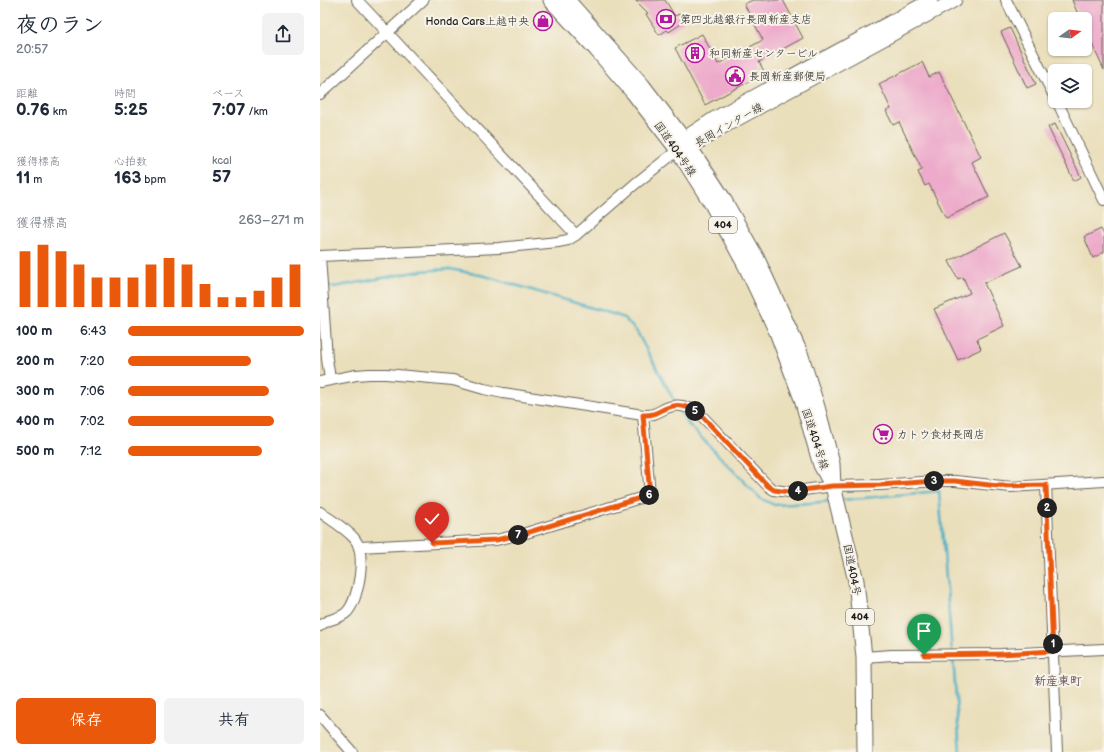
<!DOCTYPE html>
<html lang="ja">
<meta charset="utf-8">
<style>
:root{--surface:#fff;--page:#f2f2f3;--text:#1f2937;--muted:#747a83;--accent:#ea580c}
body{margin:0;font-family:"Balsamiq Sans","Klee One",sans-serif;background:var(--page);color:var(--text);height:100vh;display:flex;flex-direction:column;font-size:15px;white-space:nowrap}
*{box-sizing:border-box;margin:0}
p{font-size:13px;color:var(--muted)}
.icon{flex:none;width:22px;height:22px;fill:none;stroke:currentColor;stroke-width:2;stroke-linecap:round;stroke-linejoin:round}
.map{position:relative;flex:1;overflow:hidden}
.sheet{display:flex;flex-direction:column;background:var(--surface);width:320px}
.sheet>*{flex:none}
.needle{width:26px;rotate:76deg}
.fabs{position:absolute;left:728px;top:12px;display:grid;gap:8px}
.fabs a{display:grid;place-items:center;width:44px;height:44px;border-radius:6px;background:var(--surface);box-shadow:0 1px 3px #0004;font-size:20px}
.pin{position:absolute;display:grid;place-items:center;width:34px;height:34px;color:#fff;margin:-41px -17px;border-radius:50% 50% 50% 0;rotate:-45deg;box-shadow:0 0 4px #0007}
.pin .icon{rotate:45deg}
.km{position:absolute;width:20px;height:20px;margin:-10px;border-radius:50%;background:#222;color:#fff;font-size:11px;line-height:20px;text-align:center}
.round{display:grid;place-items:center;flex:none;width:42px;height:42px;border-radius:6px;background:var(--page)}
.summary{display:flex;align-items:center;justify-content:space-between;height:68px;padding:0 16px}
h1{font-size:22px;font-weight:700;line-height:30px}
.figures{display:grid;grid-template-columns:repeat(3,1fr);gap:6px;height:68px;padding:4px 16px}
.figures div{display:grid;align-content:center}
.figures b{font-size:17px;font-weight:700}
.figures small{font-size:11px;font-weight:400}
.figures p{font-size:11px}
.chart{height:112px;padding:8px 16px}
.chart p{display:flex;justify-content:space-between}
.chart svg{width:100%;height:72px;margin-top:4px;stroke:var(--accent);stroke-width:6}
.button{display:flex;gap:8px;margin-top:auto;padding:8px 16px}
.button a{flex:1;height:46px;border-radius:6px;background:var(--accent);color:#fff;font-size:16px;font-weight:700;line-height:46px;text-align:center}
.button a+a{background:var(--page);color:var(--text)}
ul{padding:0 16px;list-style:none;font-size:13px}
li{display:grid;grid-template-columns:64px 48px 1fr;align-items:center;height:30px}
li i{height:10px;border-radius:5px;background:var(--accent)}
main{display:flex;flex:1;min-height:0}
.map>svg:first-child{display:block}
.lines{fill:none;stroke-linecap:round;stroke-linejoin:round}
.stream{stroke:#47afc6;stroke-width:2.5}
.building{fill:#edaaca}
.minor-casing{stroke:#646054;stroke-width:12}
.major-casing{stroke:#646054;stroke-width:15}
.highway-casing{stroke:#646054;stroke-width:17}
.minor{stroke:#fff;stroke-width:10}
.major{stroke:#fff;stroke-width:13}
.highway{stroke:#fff;stroke-width:15}
.route-casing{stroke:#fff;stroke-width:8}
.route{stroke:#ea580c;stroke-width:5}
.labels{text-anchor:middle;dominant-baseline:central;stroke-width:4;stroke-linejoin:round;paint-order:stroke}
.shield{fill:#f7f3e8;stroke:#5e5c59;stroke-width:1}
.shield-label{font-size:10px;font-weight:bold;fill:#1c1c1c}
.poi-label{font-size:11px;fill:#1c1c1c;stroke:#f7f3e8;text-anchor:start}
.street-label{font-size:11px;fill:#1c1c1c;stroke:#f7f3e8}
.neighbourhood-label{font-size:12px;font-weight:bold;fill:#654e59;stroke:#f7f3e8}
</style>
<main>
<section class="sheet">
<div class="summary"><div><h1>夜のラン</h1><p>20:57</p></div><a class="round"><svg class="icon" aria-label="share" viewBox="0 0 24 24"><path d="M12 15V3M7 8l5-5 5 5M5 13v7h14v-7"/></svg></a></div>
<div class="figures">
<div><p>距離</p><b>0.76<small> km</small></b></div>
<div><p>時間</p><b>5:25</b></div>
<div><p>ペース</p><b>7:07<small> /km</small></b></div>
</div>
<div class="figures">
<div><p>獲得標高</p><b>11<small> m</small></b></div>
<div><p>心拍数</p><b>163<small> bpm</small></b></div>
<div><p>kcal</p><b>57</b></div>
</div>
<div class="chart"><p><span>獲得標高</span>263–271 m</p>
<svg viewBox="0 0 160 44" preserveAspectRatio="none"><path d="M5 44V10M15 44V6M25 44V10M35 44V18M45 44V26M55 44V26M65 44V26M75 44V18M85 44V14M95 44V18M105 44V30M115 44V38M125 44V38M135 44V34M145 44V26M155 44V18"/></svg>
</div>
<ul>
<li><b>100 m</b>6:43<i style="width:100%"></i></li>
<li><b>200 m</b>7:20<i style="width:70%"></i></li>
<li><b>300 m</b>7:06<i style="width:80%"></i></li>
<li><b>400 m</b>7:02<i style="width:83%"></i></li>
<li><b>500 m</b>7:12<i style="width:76%"></i></li>
</ul>
<div class="button"><a>保存</a><a>共有</a></div>
</section>
<div class="map">
<svg width="784" height="752" viewBox="0 0 784 752">
<rect width="100%" height="100%" fill="#f7f3e8"/>
<filter id="ink" filterUnits="userSpaceOnUse"><feTurbulence type="fractalNoise" baseFrequency=".025" numOctaves="2"/><feDisplacementMap in="SourceGraphic" scale="8" xChannelSelector="R" yChannelSelector="G"/><feConvolveMatrix kernelMatrix="1 2 1 2 8 2 1 2 1" color-interpolation-filters="sRGB"/></filter>
<filter id="wash" filterUnits="userSpaceOnUse"><feTurbulence type="fractalNoise" baseFrequency=".012" numOctaves="4" result="noise"/><feDisplacementMap in="SourceGraphic" scale="16" xChannelSelector="R" yChannelSelector="G"/><feGaussianBlur stdDeviation="0.9" result="paint"/><feColorMatrix in="noise" values="0 0 0 0 0 0 0 0 0 0 0 0 0 0 0 0 0 1.4 0 .05"/><feComposite in="paint" operator="in"/></filter>
<g filter="url(#wash)">
<rect width="100%" height="100%" fill="#eadfbb"/>
<g class="lines">
<g class="stream">
<polyline points="4,285 14,287 100,271 130,269 165,276 296,315 304,318 317,332 356,404"/>
<polyline points="358,408 369,425 440,498 454,505 490,503 511,501"/>
<polyline points="522,500 619,491 632,652"/>
<polyline points="633,657 640,752"/>
</g>
</g>
<g id="blocks">
<g class="building">
<polygon points="315,0 345,0 355,16 359,14 364,22 349,32 347,30 339,35 326,14 328,13"/>
<polygon points="433,0 463,0 483,38 439,62 445,73 385,105 355,48 382,34 398,64 443,40 424,4"/>
<polygon points="752,0 784,0 784,70 765,29 765,19 760,19"/>
<polygon points="690,28 716,84 707,88 681,32"/>
<polygon points="602,62 609,77 619,72 661,157 652,162 669,197 626,218 609,184 605,186 598,172 602,170 579,122 573,125 566,111 571,109 559,84"/>
<polygon points="735,124 761,177 754,181 728,127"/>
<polygon points="781,229 784,235 784,252 773,258 764,237"/>
<polygon points="684,233 702,266 664,283 684,326 657,339 661,349 638,360 614,309 650,293 643,277 638,279 629,261"/>
</g>
</g>
</g>
<g filter="url(#ink)">
<use href="#blocks" fill-opacity="0" stroke="#646054" stroke-width="1"/>
<g class="lines">
<defs>
<g id="minor">
<polyline points="37,0 256,235 315,184 358,150"/>
<polyline points="686,0 735,98"/>
<polyline points="0,94 103,0"/>
<polyline points="737,101 784,200"/>
<polyline points="10,379 7,359 0,256 179,248 238,242 248,240 256,235"/>
<path d="M 0,382 L 36,375 L 49,374 L 66,374 L 133,380 L 164,389 L 183,393 L 323,415 C 338,416 341,408 353,406 C 363,404 372,409 380,414 L 448,486 L 454,490 L 469,492 L 513,486 L 560,485 L 616,481 L 635,481 L 691,487 L 784,481"/>
<polyline points="726,485 737,752"/>
<path d="M 0,512 C 11,520 25,528 34,538 C 47,553 39,599 27,612 C 19,620 7,618 0,626"/>
<polyline points="39,547 176,540 206,533 330,495 323,415"/>
<polyline points="544,657 572,655 681,654 784,649"/>
<polyline points="0,715 32,752"/>
</g>
<g id="major">
<polyline points="359,148 363,139 395,118 611,0"/>
<polyline points="359,149 370,148 401,128 635,0"/>
</g>
<g id="highway">
<polyline points="231,0 277,50 313,92 358,150 392,204 426,266 457,332 482,399 501,465 512,485"/>
<polyline points="247,0 322,85 370,148 402,197 437,259 480,353 497,407 512,464 513,486 536,581 544,657 545,752"/>
</g>
</defs>
<use href="#minor" class="minor-casing"/>
<use href="#major" class="major-casing"/>
<use href="#highway" class="highway-casing"/>
<use href="#minor" class="minor"/>
<use href="#major" class="major"/>
<use href="#highway" class="highway"/>
</g>
</g>
<g class="lines" filter="url(#ink)">
<defs>
<path id="route" d="M 112,543 L 176,540 L 206,533 L 330,495 L 323,415 C 338,416 341,408 353,406 C 363,404 372,409 380,414 L 448,486 L 454,490 L 469,492 L 512,486 L 560,485 L 616,481 L 635,481 L 678,486 L 726,485 L 733,651 L 681,654 L 604,655"/>
</defs>
<use href="#route" class="route-casing"/>
<use href="#route" class="route"/>
</g>
<defs>
<symbol id="bank-ring" viewBox="-11 -11 22 22"><circle r="9.5" fill="#f7f3e8" stroke="#b5179e" stroke-width="1.5"/><path d="M-6-4H6V4H-6ZM0-2.3a2.3 2.3 0 1 0 0 4.6a2.3 2.3 0 1 0 0-4.6Z" fill="#b5179e"/></symbol>
<symbol id="shop-ring" viewBox="-11 -11 22 22"><circle r="9.5" fill="#f7f3e8" stroke="#b5179e" stroke-width="1.5"/><path d="M-5-2.5h2.3a2.7 3.5 0 0 1 5.4 0H5L5.5 6h-11ZM-1.5-2.5h3a1.5 2.3 0 0 0-3 0Z" fill="#b5179e"/></symbol>
<symbol id="building-ring" viewBox="-11 -11 22 22"><circle r="9.5" fill="#f7f3e8" stroke="#b5179e" stroke-width="1.5"/><path d="M-4-6H4V6H1V3H-1V6H-4ZM-2.5-4.3h1.7v1.8h-1.7ZM.8-4.3h1.7v1.8H.8ZM-2.5-1h1.7V.8h-1.7ZM.8-1h1.7V.8H.8Z" fill="#b5179e"/></symbol>
<symbol id="civic-ring" viewBox="-11 -11 22 22"><circle r="9.5" fill="#f7f3e8" stroke="#b5179e" stroke-width="1.5"/><path d="M-.6-6.5H3V-4.5H.6V-3L4-1V1h2V6H-6V1h2V-1L-.6-3ZM-1.2 2.5V6h2.4V2.5Z" fill="#b5179e"/></symbol>
<symbol id="supermarket-ring" viewBox="-11 -11 22 22"><circle r="9.5" fill="#f7f3e8" stroke="#b5179e" stroke-width="1.5"/><path d="M-6-5.5h2.5l.6 2H6L4.5 2H-2.5L-4.4-4H-6ZM-1.5 3.2a1.3 1.3 0 1 0 .1 0ZM3 3.2a1.3 1.3 0 1 0 .1 0Z" fill="#b5179e"/></symbol>
</defs>
<g fill-rule="evenodd">
<use href="#bank-ring" x="335" y="8" width="22" height="22"/>
<use href="#shop-ring" x="212" y="10" width="22" height="22"/>
<use href="#building-ring" x="364" y="42" width="22" height="22"/>
<use href="#civic-ring" x="404" y="65" width="22" height="22"/>
<use href="#supermarket-ring" x="552" y="423" width="22" height="22"/>
</g>
<g class="labels">
<g class="shield">
<rect x="389" y="217" width="28" height="16" rx="3"/>
<rect x="526" y="609" width="28" height="16" rx="3"/>
</g>
<g class="shield-label">
<text x="403" y="225">404</text>
<text x="540" y="617">404</text>
</g>
<g class="poi-label">
<text x="360" y="19">第四北越銀行長岡新産支店</text>
<text x="209" y="21" text-anchor="end">Honda Cars上越中央</text>
<text x="389" y="53">和同新産センタービル</text>
<text x="429" y="76">長岡新産郵便局</text>
<text x="577" y="434">カトウ食材長岡店</text>
</g>
<g class="street-label">
<text transform="translate(409 125) rotate(-30)">長岡インター線</text>
<text transform="translate(355 149) rotate(55)">国道404号線</text>
<text transform="translate(495 439) rotate(72)">国道404号線</text>
<text transform="translate(532 570) rotate(79)">国道404号</text>
</g>
<g class="neighbourhood-label">
<text x="738" y="681">新産東町</text>
</g>
</g>
</svg>
<div class="fabs">
<a><svg class="needle" viewBox="-14 -14 28 28"><path d="M0-13l5 13h-10z" fill="#e53935"/><path d="M0 13l5-13h-10z" fill="#747a83"/></svg></a>
<a><svg class="icon" aria-label="layers" viewBox="0 0 24 24"><path d="M12 4l9 5-9 5-9-5zM3 14l9 5 9-5"/></svg></a>
</div>
<div class="pin" style="left:604px;top:655px;background:#1e9e55"><svg class="icon" aria-label="arrive" viewBox="0 0 24 24"><path d="M6 21V4h12l-3 4 3 4H6"/></svg></div>
<div class="pin" style="left:112px;top:543px;background:#d93025"><svg class="icon" aria-label="check" viewBox="0 0 24 24"><path d="M5 12l5 5 9-10"/></svg></div>
<b class="km" style="left:733px;top:644px">1</b>
<b class="km" style="left:727px;top:508px">2</b>
<b class="km" style="left:614px;top:481px">3</b>
<b class="km" style="left:478px;top:491px">4</b>
<b class="km" style="left:375px;top:411px">5</b>
<b class="km" style="left:329px;top:495px">6</b>
<b class="km" style="left:198px;top:535px">7</b>
</div>
</main>
